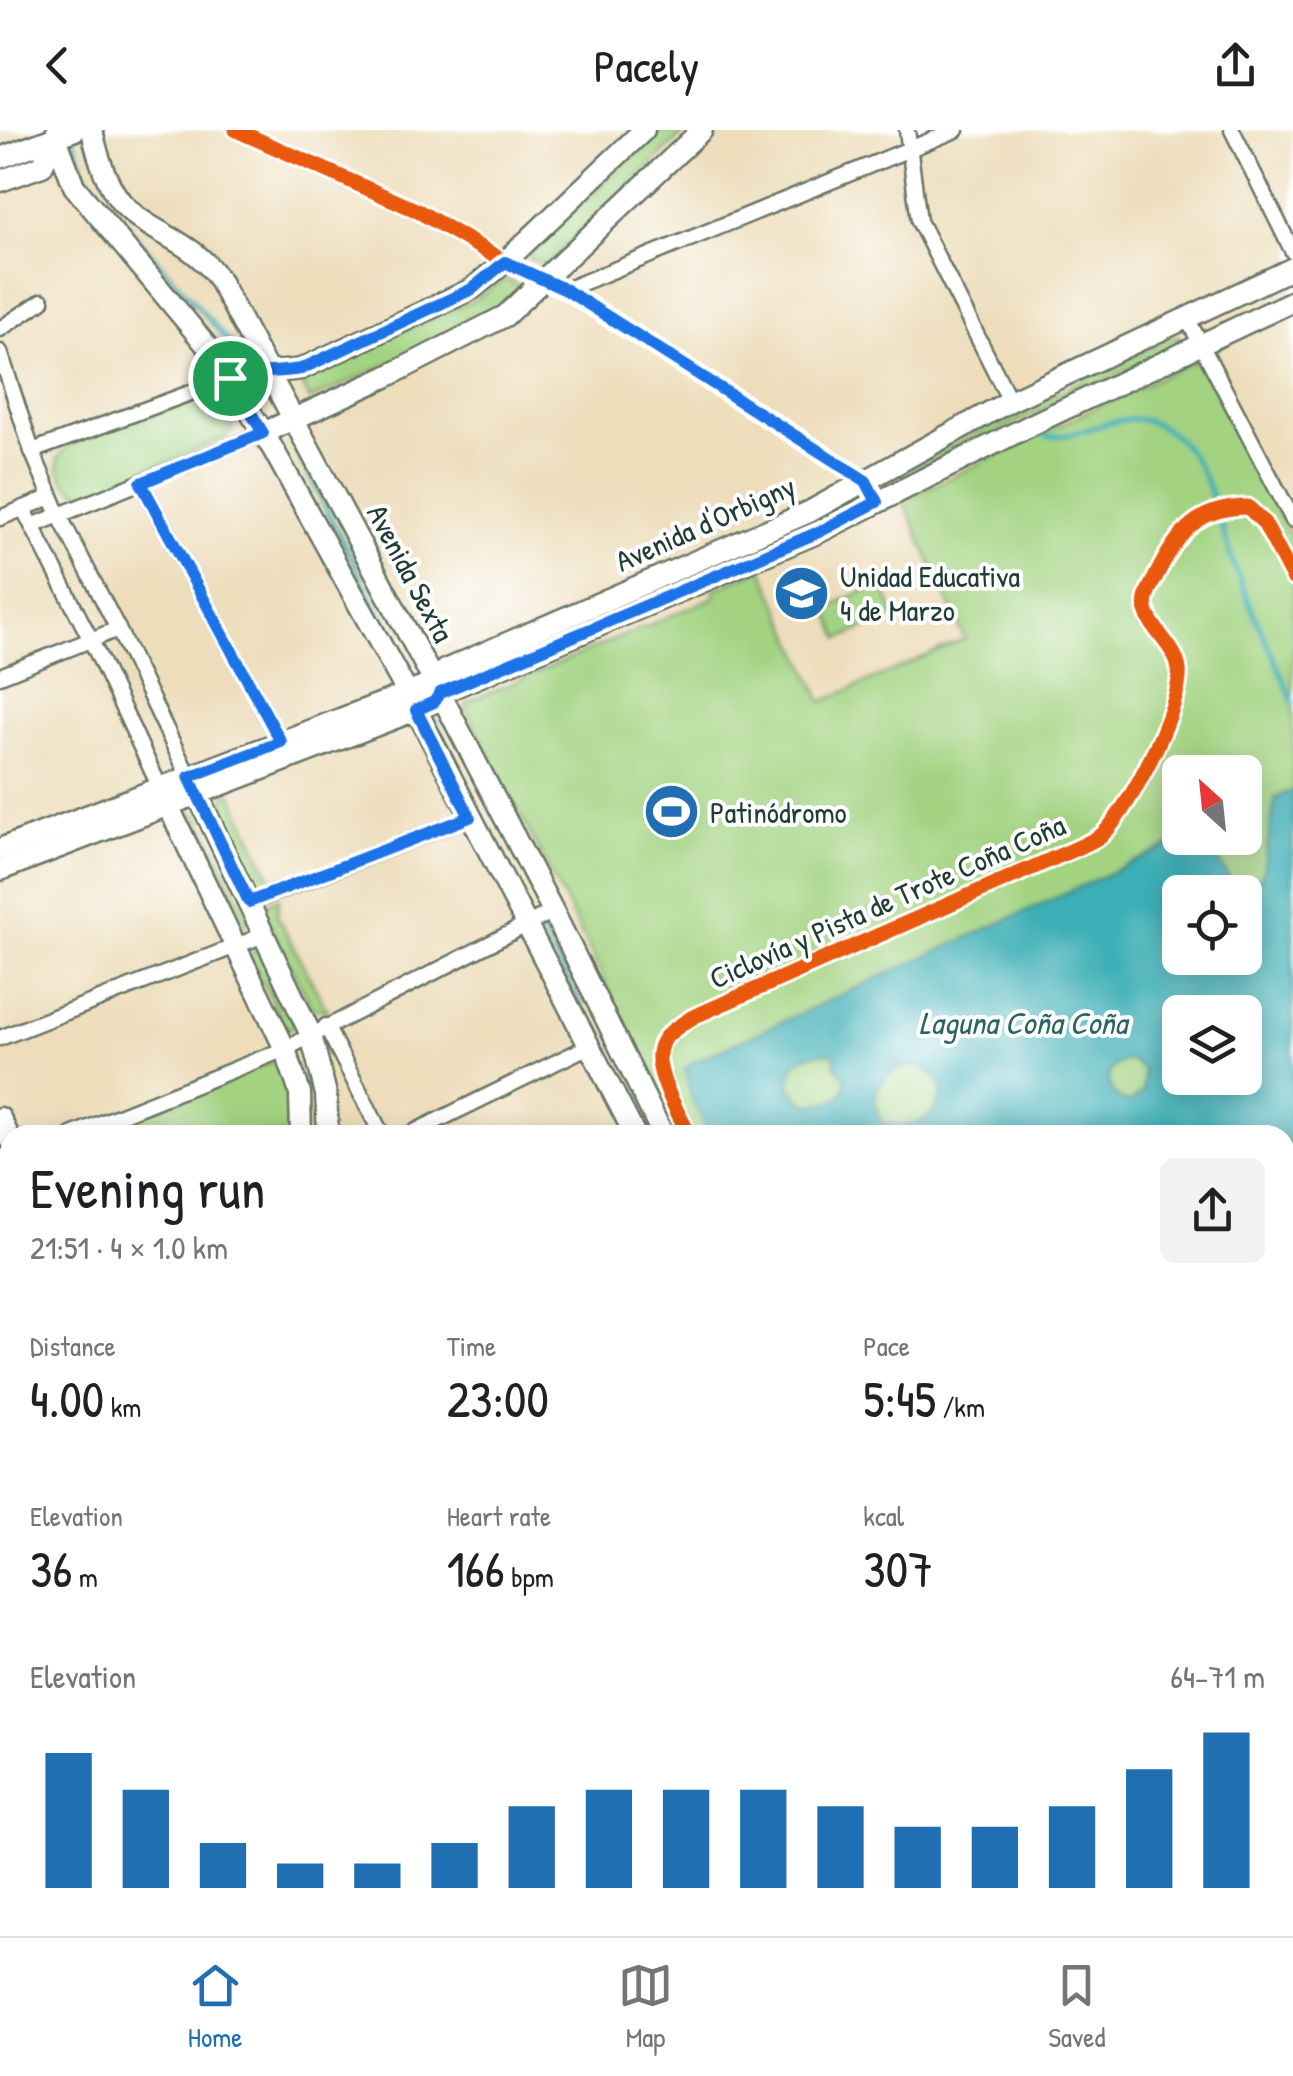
<!DOCTYPE html>
<meta charset="utf-8">
<style>
:root{--surface:#fff;--page:#f2f2f2;--text:#202124;--muted:#757577;--line:#e0e0e0;--accent:#1f6fb2}
body{margin:0;font-family:"Patrick Hand",sans-serif;background:var(--page);color:var(--text);height:100vh;display:flex;flex-direction:column;font-size:38px;white-space:nowrap}
*{box-sizing:border-box;margin:0}
p{font-size:32px;color:var(--muted)}
.icon{flex:none;width:55px;height:55px;fill:none;stroke:currentColor;stroke-width:2;stroke-linecap:round;stroke-linejoin:round}
.map{position:relative;flex:1;overflow:hidden}
.details{position:absolute;left:0px;top:995px;width:1295px;height:812px;display:flex;flex-direction:column;background:var(--surface);border-radius:30px 30px 0 0;box-shadow:0 5px 25px #0003}
.details>*{flex:none}
.needle{width:65px;rotate:333deg}
.controls{position:absolute;left:1162px;top:625px;display:grid;gap:20px}
.controls a{display:grid;place-items:center;width:100px;height:100px;border-radius:15px;background:var(--surface);box-shadow:0 5px 25px #0003;font-size:50px}
.pin{position:absolute;display:grid;place-items:center;width:85px;height:85px;color:#fff;margin:-42px;border:5px solid #fff;border-radius:50%;box-shadow:0 2px 10px #0007}
.round{display:grid;place-items:center;flex:none;width:105px;height:105px;border-radius:15px;background:var(--page)}
.headline{display:flex;align-items:center;justify-content:space-between;height:170px;padding:0 30px}
h1{font-size:55px;font-weight:600;line-height:75px}
.stats{display:grid;grid-template-columns:repeat(3,1fr);gap:15px;height:170px;padding:10px 30px}
.stats div{display:grid;align-content:center}
.stats b{font-size:50px;font-weight:600}
.stats small{font-size:28px;font-weight:400}
.stats p{font-size:28px}
.chart{height:280px;padding:20px 30px}
.chart p{display:flex;justify-content:space-between}
.chart svg{width:100%;height:180px;margin-top:10px;stroke:var(--accent);stroke-width:6}
header{display:flex;justify-content:space-between;align-items:center;height:130px;padding:0 30px;background:var(--surface);font-size:45px;font-weight:600}
.dock{display:flex;justify-content:space-around;align-items:center;height:140px;border-top:2px solid var(--line);background:var(--surface);font-size:28px;color:var(--muted)}
.dock a{display:grid;justify-items:center;gap:5px}
.dock .current{color:var(--accent)}
.map>svg:first-child{display:block}
.green{fill:#a3d381;stroke:#61885a;stroke-width:2.5;fill-rule:evenodd}
.water{fill:#3eafb6;stroke:#2e7675;stroke-width:2.5;fill-rule:evenodd}
.lines{fill:none;stroke-linecap:round;stroke-linejoin:round}
.stream{stroke:#3eafb6;stroke-width:5}
.street-casing{stroke:#677563;stroke-width:19}
.secondary-casing{stroke:#677563;stroke-width:25}
.street{stroke:#fff;stroke-width:14}
.secondary{stroke:#fff;stroke-width:20}
.cycleway-casing{stroke:#fff;stroke-width:21}
.cycleway{stroke:#e8590c;stroke-width:15}
.route-casing{stroke:#fff;stroke-width:20}
.route{stroke:#1a73e8;stroke-width:12}
.labels{text-anchor:middle;dominant-baseline:central;stroke-width:8;stroke-linejoin:round;paint-order:stroke}
.street-label{font-size:30px;fill:#1f3d34;stroke:#fff}
.poi-label{font-size:30px;fill:#1f3d34;stroke:#fff;text-anchor:start}
.water-label{font-size:32px;font-style:italic;fill:#2a6562;stroke:#fff}
</style>
<header><svg class="icon" aria-label="back" viewBox="0 0 24 24"><path d="M15 5l-7 7 7 7"/></svg>Pacely<svg class="icon" aria-label="share" viewBox="0 0 24 24"><path d="M12 15V3M7 8l5-5 5 5M5 13v7h14v-7"/></svg></header>
<div class="map">
<svg width="1293" height="1806" viewBox="0 0 1293 1806">
<rect width="100%" height="100%" fill="#fff"/>
<filter id="ink" filterUnits="userSpaceOnUse"><feTurbulence type="fractalNoise" baseFrequency=".01" numOctaves="2"/><feDisplacementMap in="SourceGraphic" scale="20" xChannelSelector="R" yChannelSelector="G"/><feConvolveMatrix kernelMatrix="1 2 1 2 8 2 1 2 1" color-interpolation-filters="sRGB"/></filter>
<filter id="wash" filterUnits="userSpaceOnUse"><feTurbulence type="fractalNoise" baseFrequency=".0048" numOctaves="4" result="noise"/><feDisplacementMap in="SourceGraphic" scale="40" xChannelSelector="R" yChannelSelector="G"/><feGaussianBlur stdDeviation="2.25" result="paint"/><feColorMatrix in="noise" values="0 0 0 0 0 0 0 0 0 0 0 0 0 0 0 0 0 1.4 0 .05"/><feComposite in="paint" operator="in"/></filter>
<g filter="url(#wash)">
<rect width="100%" height="100%" fill="#edddbb"/>
<g class="green">
<polygon points="660,0 687,0 547,135 529,129 532,119"/>
<polygon points="505,149 523,157 486,189 310,270 298,247 474,170"/>
<polygon points="1177,205 1182,213 891,353 890,348 1022,279"/>
<path d="M 1191,232 L 1202,235 L 1293,411 L 1293,1682 L 1285,1685 L 1285,1005 L 676,1005 L 585,810 L 465,578 L 468,572 L 715,467 L 713,460 L 762,438 L 822,572 L 965,509 L 903,370 ZM 1180,642 L 1245,642 L 1245,708 L 1180,708 ZM 1180,762 L 1245,762 L 1245,828 L 1180,828 ZM 1180,882 L 1245,882 L 1245,948 L 1180,948 Z"/>
<path d="M 209,264 C 234,267 241,289 226,308 L 86,364 C 68,360 57,347 58,328 L 68,315 Z"/>
<polygon points="854,367 856,372 819,391 448,550"/>
<polygon points="882,453 895,485 840,509 826,478"/>
<path d="M 230,660 L 273,753 L 261,758 L 252,756 C 239,730 205,685 230,660 Z"/>
<polygon points="188,682 198,684 248,788 244,797 238,798 182,691"/>
<polygon points="279,768 277,785 327,881 312,878 264,783 268,773"/>
<polygon points="256,819 261,820 296,894 291,898 285,898 249,826"/>
<path d="M 274,931 L 283,935 C 289,959 291,980 289,1005 L 90,1005 Z"/>
</g>
<path class="water" d="M 1293,660 L 1293,1588 L 1285,1592 L 1285,1005 L 710,1005 L 692,971 L 685,939 L 693,932 L 1187,708 L 1204,708 L 1232,752 L 1249,758 L 1262,746 L 1275,668 ZM 1180,762 L 1245,762 L 1245,828 L 1180,828 ZM 1180,882 L 1245,882 L 1245,948 L 1180,948 ZM 833,922 L 835,934 L 846,949 C 846,973 828,971 810,975 L 799,968 L 790,955 C 792,923 806,926 833,922 ZM 1124,931 L 1132,931 L 1144,940 L 1143,961 L 1130,973 C 1107,967 1099,940 1124,931 ZM 904,936 C 926,936 933,940 943,960 C 934,993 914,1000 882,992 C 868,965 877,949 904,936 Z"/>
<g class="lines">
<g class="stream">
<polyline points="74,8 83,41 99,64 246,232"/>
<path d="M 1046,306 C 1079,309 1110,285 1143,290 C 1160,293 1176,305 1187,319 C 1214,353 1222,405 1238,446 C 1255,489 1276,530 1293,572"/>
<polyline points="295,318 417,556"/>
<polyline points="428,579 473,668"/>
<polyline points="542,803 596,903"/>
<polyline points="604,918 643,994"/>
<polyline points="1031,1798 1035,1806"/>
</g>
</g>
</g>
<g filter="url(#ink)">
<g class="lines">
<defs>
<g id="street">
<polyline points="236,0 418,81 505,132 565,160 866,351 877,371"/>
<polyline points="907,0 919,91 1010,271"/>
<polyline points="1232,0 1293,122"/>
<polyline points="565,160 956,0"/>
<polyline points="1187,188 1293,390"/>
<polyline points="0,199 42,171"/>
<polyline points="0,222 32,321 59,385 118,499 189,647"/>
<polyline points="32,321 231,248"/>
<polyline points="141,353 283,616"/>
<polyline points="23,378 91,510 160,658"/>
<polyline points="0,388 51,367"/>
<polyline points="32,396 263,303"/>
<polyline points="0,546 118,499"/>
<polyline points="249,773 470,687"/>
<polyline points="326,896 382,1005"/>
<polyline points="0,908 264,805"/>
<polyline points="71,1005 285,919 553,781"/>
<polyline points="408,1005 587,917"/>
<polyline points="0,1308 10,1305"/>
<polyline points="0,1576 10,1597"/>
<polyline points="1285,1700 1293,1697"/>
<polyline points="1020,1798 1024,1806"/>
<polyline points="1277,1798 1280,1806"/>
<polyline points="214,1806 234,1798"/>
</g>
<g id="secondary">
<polyline points="57,0 56,8 74,56 217,228 273,319 408,564 635,1005"/>
<path d="M 92,0 C 97,24 105,52 121,72 C 150,105 189,107 218,148 L 440,563 L 553,781 L 663,1005"/>
<polyline points="0,28 75,0"/>
<polyline points="0,51 42,36 56,8"/>
<path d="M 231,248 C 253,240 277,243 301,239 L 472,159 L 505,132 L 644,0"/>
<polyline points="263,303 386,247 505,186 702,0"/>
<polyline points="192,653 311,905 326,964 328,1005"/>
<polyline points="162,663 285,919 300,963 301,1005"/>
<polyline points="0,719 424,557 445,540 809,382 1010,271 1293,138"/>
<polyline points="0,740 416,580 434,572 440,563 819,402 1033,294 1293,171"/>
<polyline points="0,988 10,1009"/>
<polyline points="0,1029 10,1049"/>
<polyline points="0,1181 10,1178"/>
<polyline points="0,1207 10,1204"/>
<polyline points="371,1798 375,1806"/>
<polyline points="395,1798 399,1806"/>
<polyline points="1048,1798 1052,1806"/>
</g>
</defs>
<use href="#street" class="street-casing"/>
<use href="#secondary" class="secondary-casing"/>
<use href="#street" class="street"/>
<use href="#secondary" class="secondary"/>
<defs>
<g id="cycleway">
<polyline points="236,0 418,81 505,132 565,160 866,351 877,371"/>
<path d="M 689,1005 C 679,983 649,936 662,913 C 667,902 683,894 693,887 L 1077,718 C 1085,714 1096,710 1103,704 C 1129,680 1183,574 1179,540 C 1176,516 1152,502 1146,480 C 1143,466 1152,455 1157,444 C 1178,402 1198,377 1248,377 L 1264,393 L 1293,448"/>
</g>
</defs>
<use href="#cycleway" class="cycleway-casing"/>
<use href="#cycleway" class="cycleway"/>
</g>
</g>
<g class="lines" filter="url(#ink)">
<defs>
<path id="route" d="M 505,132 L 566,160 L 866,351 L 877,372 L 819,402 L 440,563 L 434,572 L 416,580 L 470,687 L 249,772 L 189,647 L 281,612 L 141,353 L 263,303 L 230,248 C 253,241 277,243 301,239 L 472,159 Z"/>
</defs>
<use href="#route" class="route-casing"/>
<use href="#route" class="route"/>
</g>
<defs>
<symbol id="school-disc" viewBox="-11 -11 22 22"><circle r="9.5" fill="#1f6fb2" stroke="#fff"/><path d="M0-5L7-2L0 1L-7-2ZM-4 1L0 2.5L4 1V4Q0 6-4 4Z" fill="#fff"/></symbol>
<symbol id="stadium-disc" viewBox="-11 -11 22 22"><circle r="9.5" fill="#1f6fb2" stroke="#fff"/><path d="M0-5a6.5 5 0 1 0 0 10a6.5 5 0 1 0 0-10ZM-3.5-1.8h7v3.6h-7Z" fill="#fff"/></symbol>
</defs>
<g fill-rule="evenodd">
<use href="#school-disc" x="770" y="432" width="63" height="63"/>
<use href="#stadium-disc" x="640" y="650" width="63" height="63"/>
</g>
<g class="labels">
<g class="street-label">
<text transform="translate(705 393) rotate(-24)">Avenida d'Orbigny</text>
<text transform="translate(411 443) rotate(62)">Avenida Sexta</text>
<text transform="translate(887 771) rotate(-24)">Ciclovía y Pista de Trote Coña Coña</text>
</g>
<g class="poi-label">
<text x="840" y="446">Unidad Educativa<tspan x="840" dy="34">4 de Marzo</tspan></text>
<text x="710" y="682">Patinódromo</text>
</g>
<g class="water-label">
<text x="1023" y="892">Laguna Coña Coña</text>
</g>
</g>
</svg>
<div class="controls">
<a><svg class="needle" viewBox="-14 -14 28 28"><path d="M0-13l5 13h-10z" fill="#e53935"/><path d="M0 13l5-13h-10z" fill="#757577"/></svg></a>
<a><svg class="icon" aria-label="locate" viewBox="0 0 24 24"><circle cx="12" cy="12" r="6"/><path d="M12 2v4M12 18v4M2 12h4M18 12h4"/></svg></a>
<a><svg class="icon" aria-label="layers" viewBox="0 0 24 24"><path d="M12 4l9 5-9 5-9-5zM3 14l9 5 9-5"/></svg></a>
</div>
<div class="pin" style="left:230px;top:248px;background:#1e9e55"><svg class="icon" aria-label="arrive" viewBox="0 0 24 24"><path d="M6 21V4h12l-3 4 3 4H6"/></svg></div>
<section class="details">
<div class="headline"><div><h1>Evening run</h1><p>21:51 · 4 × 1.0 km</p></div><a class="round"><svg class="icon" aria-label="share" viewBox="0 0 24 24"><path d="M12 15V3M7 8l5-5 5 5M5 13v7h14v-7"/></svg></a></div>
<div class="stats">
<div><p>Distance</p><b>4.00<small> km</small></b></div>
<div><p>Time</p><b>23:00</b></div>
<div><p>Pace</p><b>5:45<small> /km</small></b></div>
</div>
<div class="stats">
<div><p>Elevation</p><b>36<small> m</small></b></div>
<div><p>Heart rate</p><b>166<small> bpm</small></b></div>
<div><p>kcal</p><b>307</b></div>
</div>
<div class="chart"><p><span>Elevation</span>64–71 m</p>
<svg viewBox="0 0 160 44" preserveAspectRatio="none"><path d="M5 44V11M15 44V20M25 44V33M35 44V38M45 44V38M55 44V33M65 44V24M75 44V20M85 44V20M95 44V20M105 44V24M115 44V29M125 44V29M135 44V24M145 44V15M155 44V6"/></svg>
</div>
</section>
</div>
<nav class="dock">
<a class="current"><svg class="icon" aria-label="home" viewBox="0 0 24 24"><path d="M3 11l9-7 9 7M6 9v11h12V9"/></svg>Home</a>
<a><svg class="icon" aria-label="map" viewBox="0 0 24 24"><path d="M3 6l6-2 6 2 6-2v14l-6 2-6-2-6 2zM9 4v14M15 6v14"/></svg>Map</a>
<a><svg class="icon" aria-label="saved" viewBox="0 0 24 24"><path d="M7 4h10v16l-5-4-5 4z"/></svg>Saved</a>
</nav>
